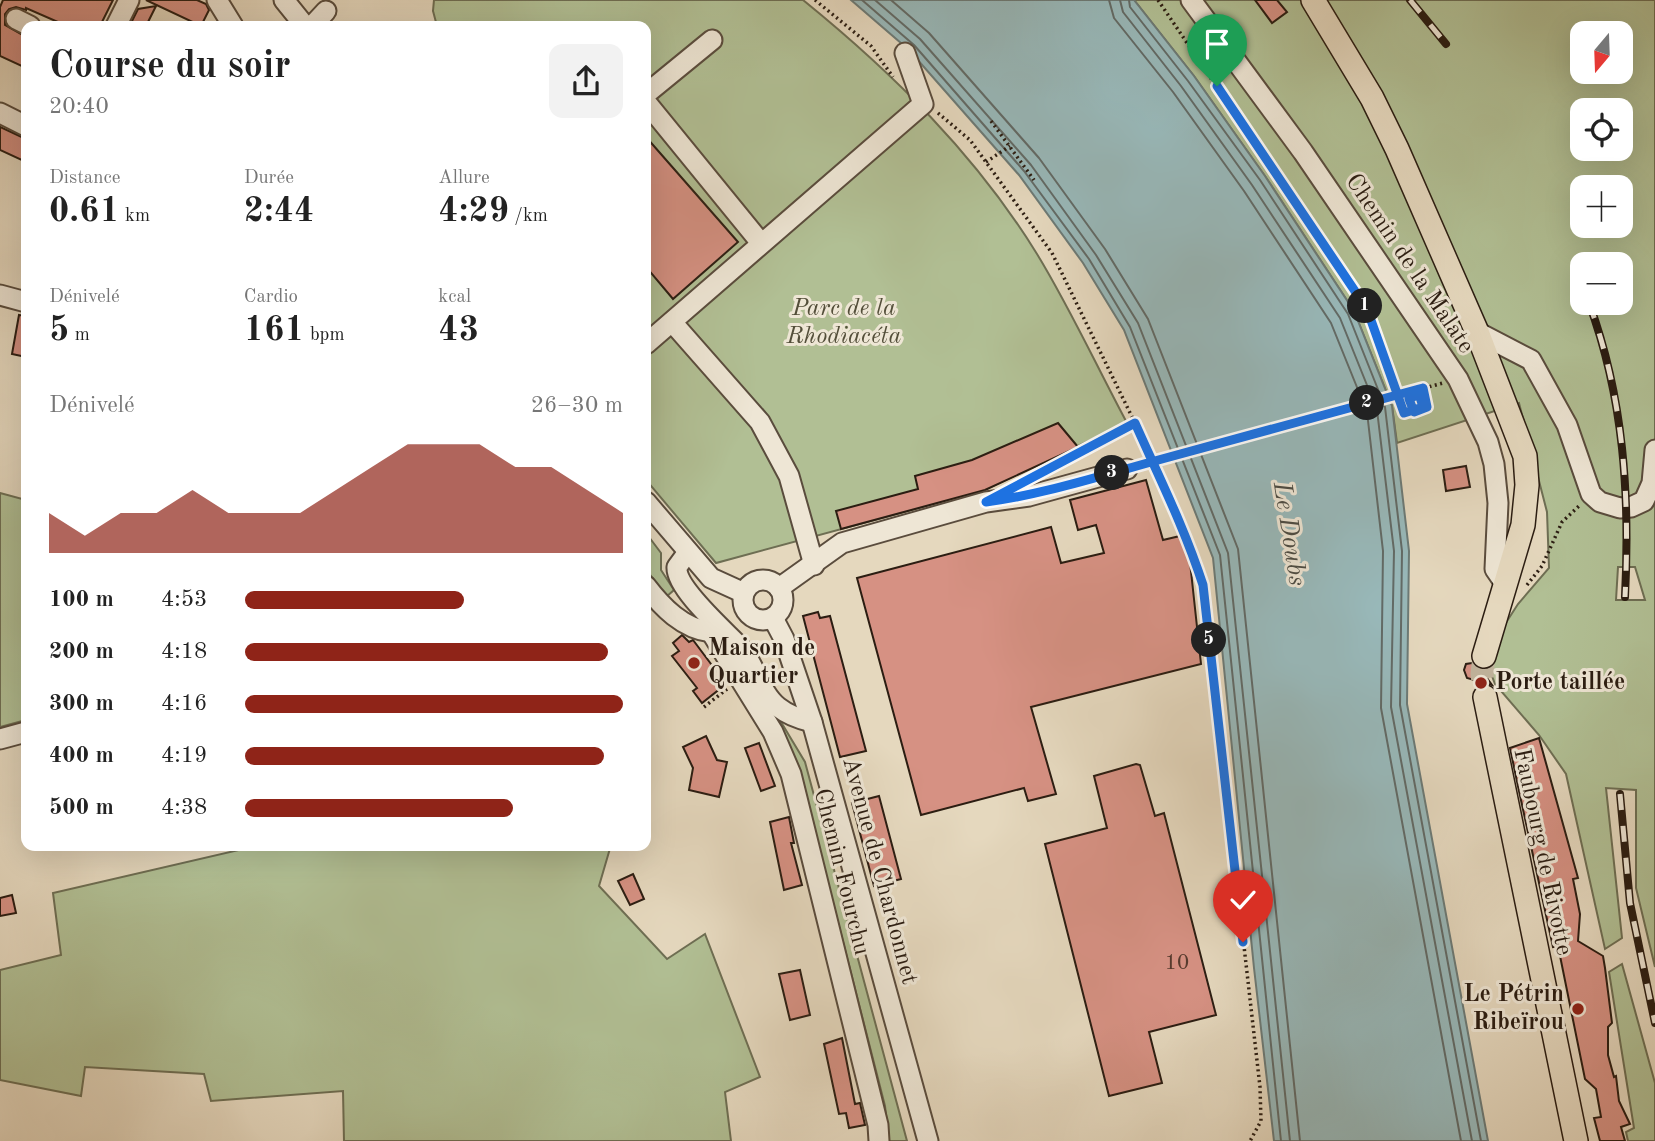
<!DOCTYPE html>
<html lang="fr">
<meta charset="utf-8">
<style>
:root{--surface:#fff;--page:#f2f2f2;--text:#222;--muted:#767676;--accent:#8f2418}
body{margin:0;font-family:"Old Standard TT",serif;background:var(--page);color:var(--text);height:100vh;display:flex;flex-direction:column;font-size:26px;white-space:nowrap}
*{box-sizing:border-box;margin:0}
p{font-size:23px;color:var(--muted)}
.icon{flex:none;width:38px;height:38px;fill:none;stroke:currentColor;stroke-width:2;stroke-linecap:round;stroke-linejoin:round}
.map{position:relative;flex:1;overflow:hidden}
.drawer{position:absolute;left:21px;top:21px;width:630px;height:830px;display:flex;flex-direction:column;background:var(--surface);border-radius:14px;box-shadow:0 7px 28px #0002}
.drawer>*{flex:none}
.needle{width:46px;rotate:199deg}
.fabs{position:absolute;left:1570px;top:21px;display:grid;gap:14px}
.fabs a{display:grid;place-items:center;width:63px;height:63px;border-radius:14px;background:var(--surface);box-shadow:0 7px 28px #0002;font-size:35px}
.pin{position:absolute;display:grid;place-items:center;width:60px;height:60px;color:#fff;margin:-72px -30px;border-radius:50% 50% 50% 0;rotate:-45deg;box-shadow:0 0 7px #0007}
.pin .icon{rotate:45deg}
.km{position:absolute;width:35px;height:35px;margin:-18px;border-radius:50%;background:#222;color:#fff;font-size:19px;line-height:35px;text-align:center}
.round{display:grid;place-items:center;flex:none;width:74px;height:74px;border-radius:14px;background:var(--page)}
.head{display:flex;align-items:center;justify-content:space-between;height:119px;padding:0 28px}
h1{font-size:38px;font-weight:700;line-height:52px}
.stats{display:grid;grid-template-columns:repeat(3,1fr);gap:10px;height:119px;padding:7px 28px}
.stats div{display:grid;align-content:center}
.stats b{font-size:35px;font-weight:700}
.stats small{font-size:19px;font-weight:400}
.stats p{font-size:19px}
.chart{height:196px;padding:14px 28px}
.chart p{display:flex;justify-content:space-between}
.chart svg{width:100%;height:126px;margin-top:7px;fill:var(--accent);opacity:.7}
ul{padding:0 28px;list-style:none;font-size:23px}
li{display:grid;grid-template-columns:112px 84px 1fr;align-items:center;height:52px}
li i{height:18px;border-radius:9px;background:var(--accent)}
.map>svg:first-child{display:block}
.green{fill:#b1bf94;stroke:#6e6e53;stroke-width:2;fill-rule:evenodd}
.water{fill:#98b8b9;stroke:#6c7a76;stroke-width:2}
.lines{fill:none;stroke-linecap:round;stroke-linejoin:round}
.shore{stroke:#626a66;stroke-width:2}
.building{fill:#d69183;stroke:#2b1d12;stroke-width:2}
.major-tunnel{stroke:#c0b39c;stroke-width:23;stroke-dasharray:23 11;stroke-linecap:butt}
.minor-casing{stroke:#5a4c3d;stroke-width:23}
.major-casing{stroke:#2b1d12;stroke-width:26}
.path{stroke:#2b1d12;stroke-width:3.5;stroke-dasharray:2 3.5;stroke-linecap:butt}
.minor{stroke:#eee6d5;stroke-width:19}
.major{stroke:#e5d8be;stroke-width:23}
.rail-casing{stroke:#2b1d12;stroke-width:8}
.rail{stroke:#eee6d5;stroke-width:5;stroke-dasharray:16;stroke-linecap:butt}
.path-bridge{stroke:#2b1d12;stroke-width:3.5;stroke-dasharray:2 3.5;stroke-linecap:butt}
.route-casing{stroke:#fff;stroke-width:14}
.route{stroke:#1a73e8;stroke-width:9}
.poi-dot{fill:#8f2418;stroke:#eee6d5;stroke-width:2.5}
.labels{text-anchor:middle;dominant-baseline:central;stroke-width:6;stroke-linejoin:round;paint-order:stroke}
.number-label{font-size:21px;fill:#563a2e}
.street-label{font-size:24px;fill:#2b1d12;stroke:#eee6d5}
.park-label{font-size:24px;font-style:italic;fill:#534e39;stroke:#eee6d5}
.poi-label{font-size:24px;font-weight:bold;fill:#2b1d12;stroke:#eee6d5;text-anchor:start}
.water-label{font-size:26px;font-style:italic;fill:#4c4c44;stroke:#eee6d5}
</style>
<div class="map">
<svg width="1655" height="1141" viewBox="0 0 1655 1141">
<rect width="100%" height="100%" fill="#e5d8be"/>
<filter id="stains"><feTurbulence type="fractalNoise" baseFrequency=".00286" numOctaves="4"/><feColorMatrix values="0 0 0 0 .2 0 0 0 0 .09 0 0 0 0 .02 0 0 0 .5 -.17"/></filter>
<radialGradient id="worn" r=".72"><stop offset=".6" stop-color="#630" stop-opacity="0"/><stop offset="1" stop-color="#630" stop-opacity=".3"/></radialGradient>
<g class="green">
<path d="M 434,0 L 803,0 C 893,73 976,155 1037,254 C 1070,308 1097,367 1127,423 L 982,491 L 716,563 L 646,480 L 646,26 L 437,26 L 433,11 Z"/>
<path d="M 1134,0 L 1655,0 L 1655,967 L 1636,888 L 1636,790 L 1606,788 L 1622,938 L 1605,949 L 1566,774 L 1539,735 L 1495,684 L 1490,671 L 1500,632 L 1518,604 L 1549,568 L 1547,512 L 1519,403 L 1397,443 L 1392,406 L 1354,311 L 1265,176 L 1194,76 ZM 1582,33 L 1620,33 L 1620,72 L 1582,72 ZM 1582,110 L 1620,110 L 1620,149 L 1582,149 ZM 1582,187 L 1620,187 L 1620,226 L 1582,226 ZM 1582,264 L 1620,264 L 1620,303 L 1582,303 ZM 1618,567 L 1635,567 L 1645,600 L 1616,600 Z"/>
<polygon points="0,493 26,500 26,720 0,727"/>
<polygon points="646,533 661,553 661,570 674,590 666,597 646,569"/>
<polygon points="778,717 805,762 907,1141 889,1141 885,1106 806,797"/>
<polygon points="260,845 611,845 599,886 667,959 705,934 760,1077 725,1092 731,1141 344,1141 343,1091 211,1101 204,1074 85,1067 81,1096 0,1080 0,970 61,955 53,893"/>
<polygon points="1622,964 1655,1083 1655,1141 1628,1141 1626,1132 1634,1128 1609,972"/>
</g>
<polygon class="water" points="851,0 1134,0 1194,76 1265,176 1354,311 1392,406 1409,551 1407,704 1488,1141 1274,1141 1254,968 1213,558 1124,330 1083,263 1019,175 909,50"/>
<g class="lines">
<g class="shore">
<polyline points="862,0 914,45 1024,171 1089,259 1130,327 1220,555 1281,1141"/>
<polyline points="875,0 920,39 1031,165 1096,255 1138,323 1228,553 1290,1141"/>
<polyline points="891,0 929,33 1039,158 1105,249 1148,319 1238,549 1300,1141"/>
<polyline points="1109,0 1114,18 1173,92 1244,191 1331,323 1367,412 1383,551 1381,708 1461,1141"/>
<polyline points="1120,0 1123,12 1181,86 1252,185 1340,318 1377,410 1394,551 1391,707 1472,1141"/>
<polyline points="1129,0 1130,7 1188,81 1260,180 1348,314 1385,407 1402,551 1400,705 1481,1141"/>
</g>
</g>
<g class="building">
<polygon points="3,0 113,0 100,26 56,26 58,22 26,8 26,10 16,7 9,9 5,14 5,25 26,37 26,68 0,56 0,7"/>
<polygon points="146,0 197,0 206,4 209,10 201,26"/>
<polygon points="1255,0 1277,0 1287,12 1272,23"/>
<polygon points="156,6 146,26 131,23 138,9"/>
<polygon points="0,127 26,139 26,162 0,150"/>
<polygon points="646,137 738,242 673,299 646,267"/>
<polygon points="19,315 26,316 26,357 12,354"/>
<polygon points="1058,423 1078,447 985,490 841,529 836,511 918,489 915,476 972,460"/>
<polygon points="1466,466 1470,487 1446,491 1443,470"/>
<polygon points="1146,480 1163,540 1180,536 1190,562 1201,664 1031,707 1056,794 1028,801 1024,788 921,815 857,578 1051,527 1061,563 1104,553 1096,525 1078,530 1070,500"/>
<polygon points="818,612 820,618 830,616 866,751 840,757 803,616"/>
<polygon points="682,635 689,642 693,640 726,684 702,703 693,691 697,688 672,656 679,651 673,643"/>
<polygon points="1472,663 1481,670 1492,685 1467,678 1464,670 1466,664"/>
<polygon points="706,736 717,760 727,762 719,797 689,790 693,768 683,747"/>
<polygon points="1539,738 1578,878 1573,879 1580,914 1578,941 1603,956 1605,968 1612,1023 1608,1027 1608,1055 1614,1077 1616,1076 1619,1101 1630,1124 1621,1127 1625,1141 1600,1141 1594,1118 1601,1117 1596,1089 1585,1079 1558,946 1553,947 1519,791 1510,748"/>
<polygon points="759,743 775,786 761,791 745,748"/>
<polygon points="1136,764 1140,765 1155,816 1164,813 1216,1015 1149,1032 1162,1083 1109,1096 1045,844 1107,828 1094,776"/>
<polygon points="879,796 901,879 874,886 852,803"/>
<polygon points="789,817 794,843 791,843 802,885 784,890 770,822"/>
<polygon points="633,874 644,899 630,905 618,881"/>
<polygon points="12,895 16,913 0,916 0,898"/>
<polygon points="800,970 810,1015 790,1020 779,974"/>
<polygon points="842,1038 855,1104 860,1103 865,1125 849,1128 846,1113 839,1114 824,1044"/>
</g>
<g class="lines">
<polyline class="major-tunnel" points="1484,656 1482,674 1485,697"/>
<defs>
<g id="minor">
<polyline points="217,0 233,26"/>
<polyline points="284,0 305,26"/>
<polyline points="1191,0 1303,152 1458,379 1488,442 1494,464 1498,503 1495,569 1506,585"/>
<polyline points="16,19 30,26"/>
<polyline points="116,26 129,0"/>
<polyline points="312,26 326,11"/>
<polyline points="646,94 712,40"/>
<polyline points="646,102 761,243"/>
<polyline points="0,113 26,126"/>
<polyline points="0,295 26,302"/>
<polyline points="672,322 760,422 789,476 814,565"/>
<polyline points="1477,332 1531,360 1567,425 1591,494 1600,502 1620,508 1631,507 1644,501 1652,483 1655,450"/>
<polyline points="646,344 923,104 905,53"/>
<polyline points="646,502 711,578 744,593"/>
<path d="M 688,552 L 677,567 C 675,588 725,631 740,647 C 755,664 760,693 778,707 C 788,715 799,719 812,722"/>
<circle cx="763" cy="600" r="20"/>
<path d="M 646,586 C 662,607 683,629 711,632"/>
<polyline points="779,588 842,543 986,502 1029,496 1127,469"/>
<polyline points="773,618 784,639 812,722 928,1141"/>
<polyline points="711,632 773,732 791,774 878,1125 879,1141"/>
<polyline points="0,739 26,732"/>
</g>
<g id="major">
<polyline points="1313,0 1372,98 1397,149 1477,332 1525,456 1527,485 1523,525 1484,656"/>
<polyline points="1485,697 1576,1141"/>
</g>
</defs>
<use href="#minor" class="minor-casing"/>
<use href="#major" class="major-casing"/>
<g class="path">
<polyline points="815,0 871,46 893,77"/>
<polyline points="1158,0 1367,309 1404,413 1423,407 1419,394"/>
<polyline points="938,113 970,140 1052,253 1135,423 1190,546 1203,585 1260,1087 1261,1121 1250,1141"/>
<polyline points="991,121 1034,180"/>
<polyline points="986,162 1010,146"/>
<polyline points="1044,471 1135,423"/>
<polyline points="1527,585 1542,566 1562,522 1580,505"/>
<polyline points="704,707 727,689"/>
</g>
<use href="#minor" class="minor"/>
<use href="#major" class="major"/>
<defs>
<g id="rail">
<polyline points="1410,0 1446,44"/>
<path d="M 1589,303 C 1624,398 1630,497 1625,597"/>
<polyline points="1620,794 1630,903 1655,1023"/>
</g>
</defs>
<use href="#rail" class="rail-casing"/>
<use href="#rail" class="rail"/>
<g class="path-bridge">
<polyline points="1419,394 1409,399 1414,412 1427,407 1423,388"/>
<polyline points="1127,469 1443,383"/>
</g>
</g>
<g class="lines">
<defs>
<path id="route" d="M 1217,86 L 1367,309 L 1404,413 L 1423,407 L 1419,394 L 1409,399 L 1414,412 L 1427,407 L 1423,388 L 1419,389 C 1333,412 1248,436 1162,459 C 1103,475 1046,494 986,502 L 1135,423 C 1159,477 1185,529 1203,585 L 1243,942"/>
</defs>
<use href="#route" class="route-casing"/>
<use href="#route" class="route"/>
</g>
<g class="poi-dot">
<circle cx="694" cy="663" r="7"/>
<circle cx="1481" cy="683" r="7"/>
<circle cx="1578" cy="1009" r="7"/>
</g>
<g class="labels">
<g class="number-label">
<text x="1177" y="963">10</text>
</g>
<g class="street-label">
<text transform="translate(1409 264) rotate(56)">Chemin de la Malate</text>
<text transform="translate(1542 852) rotate(78)">Faubourg de Rivotte</text>
<text transform="translate(879 871) rotate(75)">Avenue de Chardonnet</text>
<text transform="translate(841 872) rotate(76)">Chemin Fourchu</text>
</g>
<g class="park-label">
<text x="844" y="309">Parc de la<tspan x="844" dy="28">Rhodiacéta</tspan></text>
</g>
<g class="poi-label">
<text x="708" y="649">Maison de<tspan x="708" dy="28">Quartier</tspan></text>
<text x="1495" y="683">Porte taillée</text>
<text x="1564" y="995" text-anchor="end">Le Pétrin<tspan x="1564" dy="28">Ribeïrou</tspan></text>
</g>
<g class="water-label">
<text transform="translate(1289 534) rotate(81)">Le Doubs</text>
</g>
</g>
<rect width="100%" height="100%" filter="url(#stains)"/>
<rect width="100%" height="100%" fill="url(#worn)"/>
</svg>
<div class="fabs">
<a><svg class="needle" viewBox="-14 -14 28 28"><path d="M0-13l5 13h-10z" fill="#e53935"/><path d="M0 13l5-13h-10z" fill="#767676"/></svg></a>
<a><svg class="icon" aria-label="locate" viewBox="0 0 24 24"><circle cx="12" cy="12" r="6"/><path d="M12 2v4M12 18v4M2 12h4M18 12h4"/></svg></a>
<a>+</a>
<a>−</a>
</div>
<div class="pin" style="left:1217px;top:86px;background:#1e9e55"><svg class="icon" aria-label="arrive" viewBox="0 0 24 24"><path d="M6 21V4h12l-3 4 3 4H6"/></svg></div>
<div class="pin" style="left:1243px;top:942px;background:#d93025"><svg class="icon" aria-label="check" viewBox="0 0 24 24"><path d="M5 12l5 5 9-10"/></svg></div>
<b class="km" style="left:1365px;top:306px">1</b>
<b class="km" style="left:1367px;top:403px">2</b>
<b class="km" style="left:1112px;top:473px">3</b>
<b class="km" style="left:1209px;top:640px">5</b>
<section class="drawer">
<div class="head"><div><h1>Course du soir</h1><p>20:40</p></div><a class="round"><svg class="icon" aria-label="share" viewBox="0 0 24 24"><path d="M12 15V3M7 8l5-5 5 5M5 13v7h14v-7"/></svg></a></div>
<div class="stats">
<div><p>Distance</p><b>0.61<small> km</small></b></div>
<div><p>Durée</p><b>2:44</b></div>
<div><p>Allure</p><b>4:29<small> /km</small></b></div>
</div>
<div class="stats">
<div><p>Dénivelé</p><b>5<small> m</small></b></div>
<div><p>Cardio</p><b>161<small> bpm</small></b></div>
<div><p>kcal</p><b>43</b></div>
</div>
<div class="chart"><p><span>Dénivelé</span>26–30 m</p>
<svg viewBox="0 0 160 44" preserveAspectRatio="none"><path d="M0 44V30L10 38L20 30L30 30L40 22L50 30L60 30L70 30L80 22L90 14L100 6L110 6L120 6L130 14L140 14L150 22L160 30V44z"/></svg>
</div>
<ul>
<li><b>100 m</b>4:53<i style="width:58%"></i></li>
<li><b>200 m</b>4:18<i style="width:96%"></i></li>
<li><b>300 m</b>4:16<i style="width:100%"></i></li>
<li><b>400 m</b>4:19<i style="width:95%"></i></li>
<li><b>500 m</b>4:38<i style="width:71%"></i></li>
</ul>
</section>
</div>
